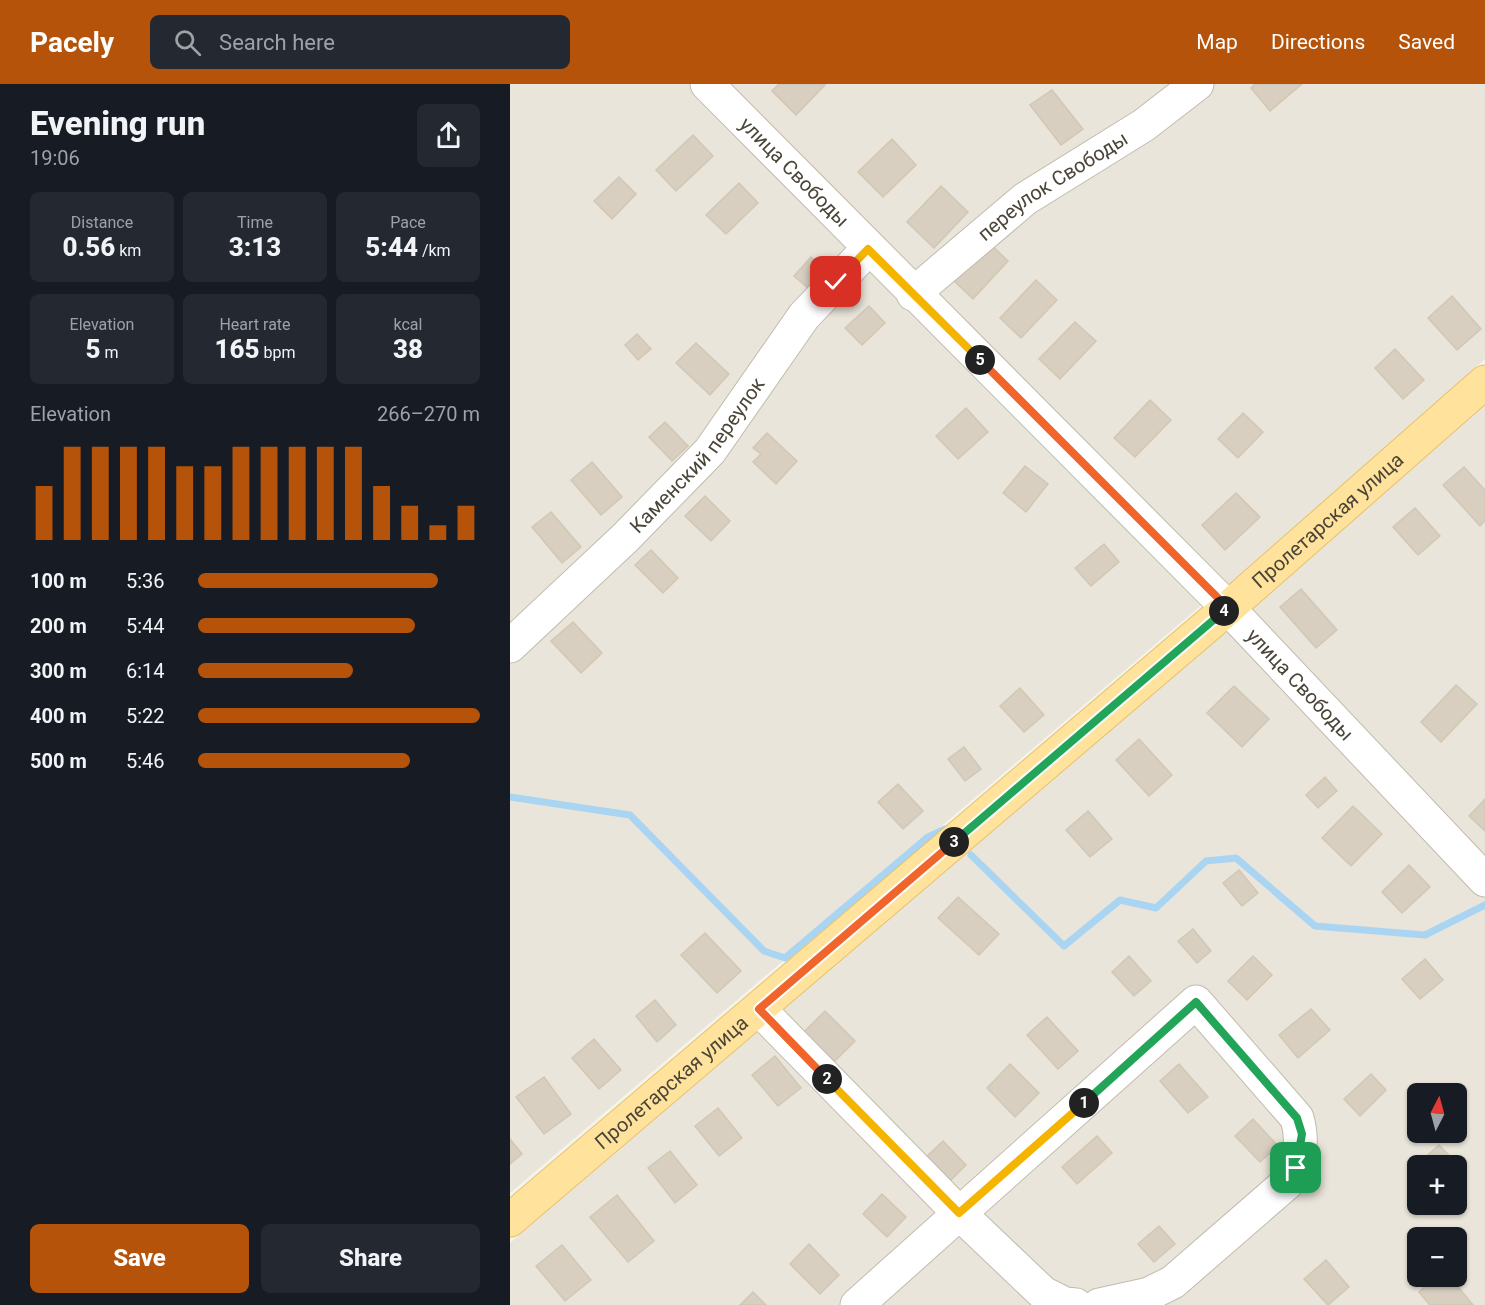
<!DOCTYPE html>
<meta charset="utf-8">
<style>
:root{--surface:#171b24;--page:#242831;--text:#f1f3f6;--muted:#9ea1a6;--accent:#b45309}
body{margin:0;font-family:Roboto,sans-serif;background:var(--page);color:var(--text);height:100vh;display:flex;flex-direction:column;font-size:22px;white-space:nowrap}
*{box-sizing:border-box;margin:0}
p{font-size:20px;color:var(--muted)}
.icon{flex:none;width:33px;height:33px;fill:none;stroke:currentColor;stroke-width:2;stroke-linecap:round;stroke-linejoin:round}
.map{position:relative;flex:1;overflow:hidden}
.side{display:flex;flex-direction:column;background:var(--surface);width:510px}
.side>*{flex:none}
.needle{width:39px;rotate:6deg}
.controls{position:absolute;left:897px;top:999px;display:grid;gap:12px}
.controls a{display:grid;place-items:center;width:60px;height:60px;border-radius:9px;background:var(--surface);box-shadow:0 2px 4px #0004;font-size:30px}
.pin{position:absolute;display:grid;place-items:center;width:51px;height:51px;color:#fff;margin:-26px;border-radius:12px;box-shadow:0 3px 9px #0006}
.km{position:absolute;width:30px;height:30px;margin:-15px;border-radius:50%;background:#222;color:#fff;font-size:16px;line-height:30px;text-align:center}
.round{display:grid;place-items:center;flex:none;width:63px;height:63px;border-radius:9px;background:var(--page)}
.head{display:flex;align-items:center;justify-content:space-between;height:102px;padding:0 30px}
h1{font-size:33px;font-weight:800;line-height:45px}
.stats{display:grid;grid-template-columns:repeat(3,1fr);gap:9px;height:102px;padding:6px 30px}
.stats div{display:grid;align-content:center;border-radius:9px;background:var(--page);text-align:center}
.stats b{font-size:26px;font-weight:800}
.stats small{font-size:16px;font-weight:400}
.stats p{font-size:16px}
.chart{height:168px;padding:12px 30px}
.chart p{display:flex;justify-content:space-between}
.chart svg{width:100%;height:108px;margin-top:6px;stroke:var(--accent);stroke-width:6}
.cta{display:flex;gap:12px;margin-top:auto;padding:12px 30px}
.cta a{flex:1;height:69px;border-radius:9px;background:var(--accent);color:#fff;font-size:24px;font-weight:800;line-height:69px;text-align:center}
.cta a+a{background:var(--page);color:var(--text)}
ul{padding:0 30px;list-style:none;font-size:20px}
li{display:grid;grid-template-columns:96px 72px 1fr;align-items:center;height:45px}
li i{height:15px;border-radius:8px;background:var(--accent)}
header{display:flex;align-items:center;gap:36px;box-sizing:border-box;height:84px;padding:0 30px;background:var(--accent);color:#fff}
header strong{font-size:28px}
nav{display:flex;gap:33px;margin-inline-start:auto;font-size:21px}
.search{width:420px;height:54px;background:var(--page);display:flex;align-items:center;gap:15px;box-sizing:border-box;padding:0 21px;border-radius:9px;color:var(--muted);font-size:22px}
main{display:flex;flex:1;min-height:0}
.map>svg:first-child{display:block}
.residential{fill:#eae5da;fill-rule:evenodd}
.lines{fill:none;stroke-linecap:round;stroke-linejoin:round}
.stream{stroke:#a9d4f2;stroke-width:7}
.building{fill:#d8cfc1;stroke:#d3c7b4;stroke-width:1.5}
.minor-casing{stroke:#c2bbae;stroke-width:35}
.major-casing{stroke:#e6c16a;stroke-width:35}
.minor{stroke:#fff;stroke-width:33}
.major{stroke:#ffe39c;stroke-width:33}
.split-1-casing{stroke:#fff;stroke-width:12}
.split-2-casing{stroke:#fff;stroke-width:12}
.split-3-casing{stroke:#fff;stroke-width:12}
.split-4-casing{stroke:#fff;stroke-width:12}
.split-5-casing{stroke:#fff;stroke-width:12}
.split-6-casing{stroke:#fff;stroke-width:12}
.split-1{stroke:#22a559;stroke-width:8}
.split-2{stroke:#f5b400;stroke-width:8}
.split-3{stroke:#f0652b;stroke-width:8}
.split-4{stroke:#22a559;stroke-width:8}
.split-5{stroke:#f0652b;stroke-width:8}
.split-6{stroke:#f5b400;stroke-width:8}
.labels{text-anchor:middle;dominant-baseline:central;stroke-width:4.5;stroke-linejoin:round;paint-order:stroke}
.street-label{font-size:20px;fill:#4b4439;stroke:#fff}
</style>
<header>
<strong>Pacely</strong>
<div class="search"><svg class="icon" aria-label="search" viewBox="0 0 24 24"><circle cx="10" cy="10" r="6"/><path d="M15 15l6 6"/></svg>Search here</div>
<nav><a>Map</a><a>Directions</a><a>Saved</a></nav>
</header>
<main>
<section class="side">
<div class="head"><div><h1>Evening run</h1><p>19:06</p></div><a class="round"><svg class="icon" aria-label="share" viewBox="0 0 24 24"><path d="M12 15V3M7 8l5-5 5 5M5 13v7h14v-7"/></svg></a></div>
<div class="stats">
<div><p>Distance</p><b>0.56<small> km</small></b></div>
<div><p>Time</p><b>3:13</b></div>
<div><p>Pace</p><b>5:44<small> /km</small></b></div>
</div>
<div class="stats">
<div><p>Elevation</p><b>5<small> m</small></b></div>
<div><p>Heart rate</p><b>165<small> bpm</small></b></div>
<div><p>kcal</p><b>38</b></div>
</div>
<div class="chart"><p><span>Elevation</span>266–270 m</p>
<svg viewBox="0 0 160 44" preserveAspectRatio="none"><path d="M5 44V22M15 44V6M25 44V6M35 44V6M45 44V6M55 44V14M65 44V14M75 44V6M85 44V6M95 44V6M105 44V6M115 44V6M125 44V22M135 44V30M145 44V38M155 44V30"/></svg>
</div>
<ul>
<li><b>100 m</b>5:36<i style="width:85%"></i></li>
<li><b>200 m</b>5:44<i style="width:77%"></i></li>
<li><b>300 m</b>6:14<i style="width:55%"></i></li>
<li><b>400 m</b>5:22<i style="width:100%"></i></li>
<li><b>500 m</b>5:46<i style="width:75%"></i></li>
</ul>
<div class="cta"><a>Save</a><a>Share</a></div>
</section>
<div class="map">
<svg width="975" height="1221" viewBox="0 0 975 1221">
<rect width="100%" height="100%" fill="#f6f3ec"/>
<g class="residential">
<polygon points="0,0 182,0 695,518 0,1109"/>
<polygon points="213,0 975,0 975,275 715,504"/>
<polygon points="975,316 975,779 735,525"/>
<path d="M 719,545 L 975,812 L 975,1221 L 0,1221 L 0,1159 ZM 908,1010 L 946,1010 L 946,1048 L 908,1048 ZM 908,1082 L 946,1082 L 946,1120 L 908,1120 ZM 908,1154 L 946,1154 L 946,1192 L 908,1192 Z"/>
</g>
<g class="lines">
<g class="stream">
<polyline points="0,713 120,731 254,867 275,874 418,753 435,745"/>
<polyline points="461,771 554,862 610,816 646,824 696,777 726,774 805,842 915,851 975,821"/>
</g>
</g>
<g class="building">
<polygon points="269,0 314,0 315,1 286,31 262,7"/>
<polygon points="745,0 792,0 760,27 741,4"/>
<polygon points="542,6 573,45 551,61 520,21"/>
<polygon points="183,51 203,72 166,107 146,86"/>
<polygon points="382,55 406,81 373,113 348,88"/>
<polygon points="109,93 126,110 102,135 84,117"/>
<polygon points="229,99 248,119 216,150 196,131"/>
<polygon points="431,102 458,128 424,164 397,138"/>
<polygon points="477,157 498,177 463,215 442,195"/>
<polygon points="301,173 315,185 298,204 284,192"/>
<polygon points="526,196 547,216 511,254 490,234"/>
<polygon points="942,212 971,245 947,266 918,234"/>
<polygon points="359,222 375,239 352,261 335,244"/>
<polygon points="565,238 586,257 550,295 529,275"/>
<polygon points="127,250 141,265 128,276 115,261"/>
<polygon points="186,259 219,290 200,311 166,279"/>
<polygon points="885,265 914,296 893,315 865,284"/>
<polygon points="640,316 661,336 625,373 604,354"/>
<polygon points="456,324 478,348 448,375 426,352"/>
<polygon points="733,329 753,348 728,374 708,355"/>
<polygon points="155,338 178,362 162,377 139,353"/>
<polygon points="257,349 287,377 266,400 243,378 251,370 243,364"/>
<polygon points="82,378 112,413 91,431 61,396"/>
<polygon points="515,382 538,400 516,428 493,409"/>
<polygon points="954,383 975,406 975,437 970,442 933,401"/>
<polygon points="726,409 750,433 715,466 692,441"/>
<polygon points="195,412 220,437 201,457 175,432"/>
<polygon points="905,424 930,452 908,471 883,443"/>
<polygon points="41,428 71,463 52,479 22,443"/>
<polygon points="594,460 609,478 581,502 565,484"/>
<polygon points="141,466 168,494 153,509 125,481"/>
<polygon points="791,505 827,546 806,564 770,523"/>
<polygon points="63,538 92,569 71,589 41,557"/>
<polygon points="946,601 967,620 931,658 911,638"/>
<polygon points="724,602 759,635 732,663 697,629"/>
<polygon points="510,604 534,631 514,648 490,622"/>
<polygon points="629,655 662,691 639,712 606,676"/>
<polygon points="454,663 471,685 455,697 438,675"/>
<polygon points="815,693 827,707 808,724 796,711"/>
<polygon points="388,700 413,727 393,745 368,718"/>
<polygon points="975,715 975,747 959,732"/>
<polygon points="843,722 872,750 841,782 812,754"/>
<polygon points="578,727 602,755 580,773 556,746"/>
<polygon points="899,781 920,803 892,829 872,808"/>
<polygon points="729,786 748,809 732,822 713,799"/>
<polygon points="448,813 489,850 469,871 428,834"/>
<polygon points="683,845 701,867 687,879 668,857"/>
<polygon points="195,849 231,887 207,909 171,871"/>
<polygon points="619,872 641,897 624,912 602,888"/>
<polygon points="743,872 762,891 737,916 718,897"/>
<polygon points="915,875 933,896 910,915 892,895"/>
<polygon points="145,916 166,941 147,958 126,932"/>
<polygon points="801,925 820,946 788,974 769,951"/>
<polygon points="315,927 345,957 323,979 294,948"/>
<polygon points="537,933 568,967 548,985 517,951"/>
<polygon points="84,955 111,986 89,1005 62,974"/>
<polygon points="265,972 291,1004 268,1022 242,991"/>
<polygon points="500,980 529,1009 505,1033 477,1004"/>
<polygon points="669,980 698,1013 678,1029 650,997"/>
<polygon points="861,990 876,1006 850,1032 834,1015"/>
<polygon points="34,993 61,1030 34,1050 6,1013"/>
<polygon points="208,1024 232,1054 209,1072 185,1042"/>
<polygon points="743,1035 768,1062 750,1078 725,1052"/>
<polygon points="587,1052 602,1069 567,1100 552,1083"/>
<polygon points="0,1055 12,1070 0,1080"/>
<polygon points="433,1057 456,1081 439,1098 415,1074"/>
<polygon points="929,1061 945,1078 941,1082 908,1082 908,1094 901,1086"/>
<polygon points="160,1067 187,1101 165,1119 138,1084"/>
<polygon points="372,1110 396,1133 377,1153 353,1130"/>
<polygon points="107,1111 144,1157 118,1178 80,1133"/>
<polygon points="649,1142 665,1160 644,1178 628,1160"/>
<polygon points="299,1160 329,1191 310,1210 280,1180"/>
<polygon points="52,1161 81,1196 55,1217 26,1182"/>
<polygon points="816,1176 839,1203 818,1221 794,1195"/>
<polygon points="927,1192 939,1192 963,1221 920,1221 909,1208"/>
<polygon points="243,1208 256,1221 230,1221"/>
</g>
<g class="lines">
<defs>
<g id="minor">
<path id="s1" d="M 197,0 L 718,524 L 975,796"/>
<path id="s2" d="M 403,210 L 515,115 L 634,41 L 687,0"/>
<path id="s3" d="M 0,562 L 115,454 L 200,367 L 294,232 L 358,165"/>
<polyline points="249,925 449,1129 533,1209 555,1220 566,1221"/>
<path d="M 347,1221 L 686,918 L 787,1034 C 794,1058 790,1078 777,1099 L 663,1198 L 639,1210 L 589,1221"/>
</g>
<g id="major">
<path id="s4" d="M 0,1136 L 718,524 L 975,298"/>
</g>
</defs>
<use href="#minor" class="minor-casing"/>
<use href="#major" class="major-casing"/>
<use href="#minor" class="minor"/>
<use href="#major" class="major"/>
</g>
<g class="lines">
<defs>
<polyline id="split-1" points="574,1019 686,918 787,1034 792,1050 786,1084"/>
<polyline id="split-2" points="317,995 449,1129 574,1019"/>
<polyline id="split-3" points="317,995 249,925 444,758"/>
<polyline id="split-4" points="444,758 714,527"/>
<polyline id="split-5" points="470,276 718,524 714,527"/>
<polyline id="split-6" points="326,198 358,165 470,276"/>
</defs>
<use href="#split-1" class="split-1-casing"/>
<use href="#split-2" class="split-2-casing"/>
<use href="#split-3" class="split-3-casing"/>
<use href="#split-4" class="split-4-casing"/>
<use href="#split-5" class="split-5-casing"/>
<use href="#split-6" class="split-6-casing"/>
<use href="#split-1" class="split-1"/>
<use href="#split-2" class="split-2"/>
<use href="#split-3" class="split-3"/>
<use href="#split-4" class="split-4"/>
<use href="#split-5" class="split-5"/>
<use href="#split-6" class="split-6"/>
</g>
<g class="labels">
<g class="street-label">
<text stroke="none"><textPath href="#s1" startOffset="124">улица Свободы</textPath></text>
<text stroke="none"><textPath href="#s2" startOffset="177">переулок Свободы</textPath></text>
<text stroke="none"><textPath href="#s3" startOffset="268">Каменский переулок</textPath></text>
<text stroke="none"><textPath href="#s4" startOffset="1076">Пролетарская улица</textPath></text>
<text stroke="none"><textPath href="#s1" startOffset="844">улица Свободы</textPath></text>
<text stroke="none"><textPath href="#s4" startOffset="212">Пролетарская улица</textPath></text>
</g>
</g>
</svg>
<div class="controls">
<a><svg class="needle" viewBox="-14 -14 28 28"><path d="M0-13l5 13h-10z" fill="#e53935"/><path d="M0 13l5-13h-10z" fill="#9ea1a6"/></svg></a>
<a>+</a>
<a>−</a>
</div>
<div class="pin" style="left:786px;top:1084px;background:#1e9e55"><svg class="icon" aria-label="arrive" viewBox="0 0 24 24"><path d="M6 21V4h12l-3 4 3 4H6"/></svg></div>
<div class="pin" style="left:326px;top:198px;background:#d93025"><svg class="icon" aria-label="check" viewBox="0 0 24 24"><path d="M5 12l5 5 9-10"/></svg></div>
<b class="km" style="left:574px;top:1019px">1</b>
<b class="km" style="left:317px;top:995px">2</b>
<b class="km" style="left:444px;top:758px">3</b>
<b class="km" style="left:714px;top:527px">4</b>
<b class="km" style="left:470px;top:276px">5</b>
</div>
</main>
